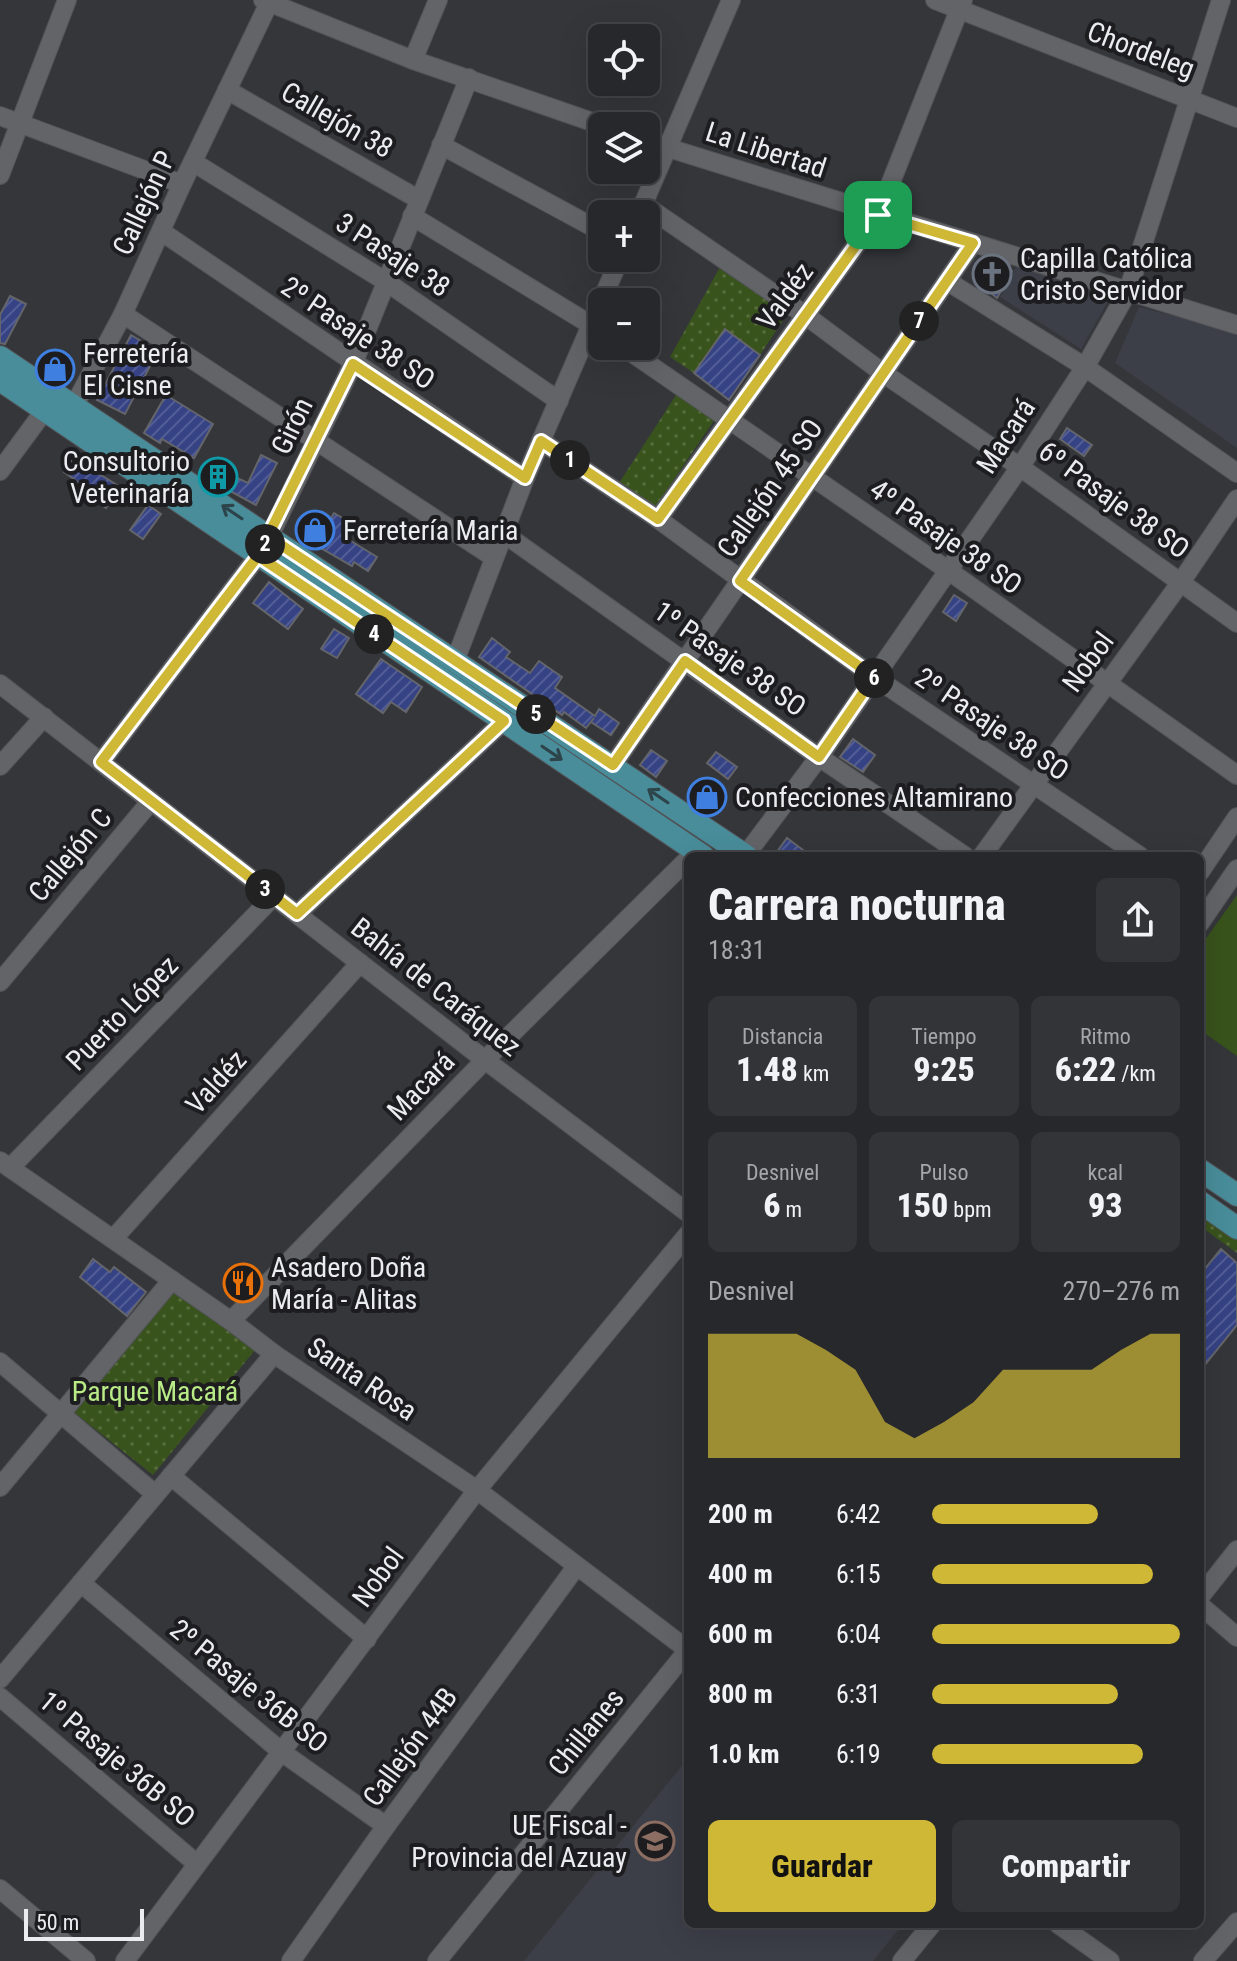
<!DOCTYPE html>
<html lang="es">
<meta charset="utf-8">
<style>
:root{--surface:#27282c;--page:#333438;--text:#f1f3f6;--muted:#a4a6a9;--line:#434448;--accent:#d0b837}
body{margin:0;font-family:"Roboto Condensed",sans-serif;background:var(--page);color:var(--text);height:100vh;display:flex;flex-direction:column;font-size:30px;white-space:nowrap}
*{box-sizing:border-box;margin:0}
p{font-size:26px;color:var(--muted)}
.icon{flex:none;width:44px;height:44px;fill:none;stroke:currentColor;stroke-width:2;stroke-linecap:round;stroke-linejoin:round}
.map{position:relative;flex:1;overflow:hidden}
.side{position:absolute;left:684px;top:852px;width:520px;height:1076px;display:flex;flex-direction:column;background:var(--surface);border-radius:12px;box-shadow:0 8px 32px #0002,0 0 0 2px var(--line)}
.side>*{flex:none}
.buttons{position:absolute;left:588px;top:24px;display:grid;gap:16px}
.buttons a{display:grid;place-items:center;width:72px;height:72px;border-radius:12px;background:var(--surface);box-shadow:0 8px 32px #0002,0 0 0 2px var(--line);font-size:40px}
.scale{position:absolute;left:24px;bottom:20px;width:120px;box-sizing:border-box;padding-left:8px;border:4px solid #ebecef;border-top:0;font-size:22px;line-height:28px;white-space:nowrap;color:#ebecef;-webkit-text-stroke:6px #1d1d1f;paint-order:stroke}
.pin{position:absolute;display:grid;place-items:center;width:68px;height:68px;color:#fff;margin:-34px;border-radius:16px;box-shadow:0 4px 12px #0006}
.km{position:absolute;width:40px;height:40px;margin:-20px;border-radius:50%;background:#222;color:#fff;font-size:22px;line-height:40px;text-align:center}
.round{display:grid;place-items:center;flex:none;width:84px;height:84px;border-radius:12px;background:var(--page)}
.head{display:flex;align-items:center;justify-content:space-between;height:136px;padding:0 24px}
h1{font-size:44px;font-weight:800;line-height:60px}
.metrics{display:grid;grid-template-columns:repeat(3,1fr);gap:12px;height:136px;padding:8px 24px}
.metrics div{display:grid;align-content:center;border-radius:12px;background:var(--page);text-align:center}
.metrics b{font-size:34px;font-weight:800}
.metrics small{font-size:22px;font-weight:400}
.metrics p{font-size:22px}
.chart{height:224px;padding:16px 24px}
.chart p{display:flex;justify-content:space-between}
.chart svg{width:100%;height:144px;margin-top:8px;fill:var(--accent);opacity:.7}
.button{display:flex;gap:16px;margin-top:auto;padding:16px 24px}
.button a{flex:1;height:92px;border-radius:12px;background:var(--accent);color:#111;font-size:32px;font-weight:800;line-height:92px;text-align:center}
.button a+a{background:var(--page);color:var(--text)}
ul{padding:0 24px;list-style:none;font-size:26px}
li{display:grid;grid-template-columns:128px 96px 1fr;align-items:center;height:60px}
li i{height:20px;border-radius:10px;background:var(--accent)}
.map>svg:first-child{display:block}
.built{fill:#3c3f48}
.grass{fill:#39531c}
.park{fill:url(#park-dots)}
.building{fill:url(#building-hatch);stroke:#64656a;stroke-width:2}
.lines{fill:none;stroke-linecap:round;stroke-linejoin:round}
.minor-casing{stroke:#525357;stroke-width:20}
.major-casing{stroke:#525357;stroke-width:24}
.minor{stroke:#626468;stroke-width:18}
.major{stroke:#498d9a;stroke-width:22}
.oneway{stroke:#2c444a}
.route-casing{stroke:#fff;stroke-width:16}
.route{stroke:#d0b837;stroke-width:10}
.labels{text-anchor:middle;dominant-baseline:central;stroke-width:8;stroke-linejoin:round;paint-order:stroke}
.street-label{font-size:28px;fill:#ebecef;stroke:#1d1d1f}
.poi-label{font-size:28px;fill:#ebecef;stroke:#1d1d1f;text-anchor:start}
.park-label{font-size:28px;fill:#b9eb86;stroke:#1d1d1f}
</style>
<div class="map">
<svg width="1237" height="1961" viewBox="0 0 1237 1961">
<defs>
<pattern id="park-dots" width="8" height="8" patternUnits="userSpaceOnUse" patternTransform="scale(2)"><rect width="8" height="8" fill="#39531c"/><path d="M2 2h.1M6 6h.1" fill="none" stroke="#566c3d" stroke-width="1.8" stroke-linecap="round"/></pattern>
<pattern id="building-hatch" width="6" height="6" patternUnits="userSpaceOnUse" patternTransform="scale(2)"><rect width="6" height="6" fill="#354284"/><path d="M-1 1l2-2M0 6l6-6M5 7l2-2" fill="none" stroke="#525d96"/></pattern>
</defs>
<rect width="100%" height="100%" fill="#34363a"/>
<g class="built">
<polygon points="1017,265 1110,298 1081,349 1000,297"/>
<polygon points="1139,307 1237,332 1237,448 1115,363"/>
<polygon points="688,1758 688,1924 903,1924 873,1961 524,1961"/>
</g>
<polygon class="grass" points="1237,895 1237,1056 1200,1030 1200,947"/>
<g class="park">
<polygon points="720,267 789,311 760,355 725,329 694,373 670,357"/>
<polygon points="680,389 715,419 656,506 619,483"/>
<polygon points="1200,1208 1237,1234 1237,1253 1200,1226"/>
<polygon points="172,1290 255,1350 153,1475 71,1410"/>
</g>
<g class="building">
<polygon points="985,259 1005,265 1012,271 997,298 973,278"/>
<polygon points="10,296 26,304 5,344 0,343 0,315"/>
<polygon points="725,329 760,355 729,400 694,373"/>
<polygon points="131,335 158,351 125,414 97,400"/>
<polygon points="166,395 213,424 194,458 162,439 160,443 144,433"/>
<polygon points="1067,428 1092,445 1084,456 1060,439"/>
<polygon points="261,455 277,463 256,505 208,479 213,467 248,483"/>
<polygon points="74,458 120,487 106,508 88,497 92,492 64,472"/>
<polygon points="148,505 161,514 143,539 130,530"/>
<polygon points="334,513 354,525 346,538 377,557 368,571 354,562 352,566 302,537 314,515 328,523"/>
<polygon points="269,582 303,609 288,629 253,603"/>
<polygon points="954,595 967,603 956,621 943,612"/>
<polygon points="334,629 349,638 337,658 321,649"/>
<polygon points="492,638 510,652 506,657 530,673 539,661 562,677 555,688 595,716 599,709 619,723 611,735 591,722 594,718 586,728 564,712 562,715 479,657"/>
<polygon points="381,659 422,687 406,712 391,702 383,713 356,694"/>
<polygon points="853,739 875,755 863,772 840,757"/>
<polygon points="651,750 667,761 656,777 640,765"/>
<polygon points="716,752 737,767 728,779 707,763"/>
<polygon points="787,838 811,856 774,856"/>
<polygon points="1221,1249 1237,1263 1237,1325 1200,1371 1200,1275"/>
<polygon points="93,1259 110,1272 114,1267 146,1292 127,1316 80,1277"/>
</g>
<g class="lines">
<defs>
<g id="minor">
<polyline points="263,0 413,60 604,126"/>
<polyline points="935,0 1237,118"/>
<polyline points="413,60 438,0"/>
<polyline points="227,90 418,199"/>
<polyline points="0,116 182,184"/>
<polyline points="646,141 1237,325"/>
<polyline points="441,145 602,232"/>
<polyline points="193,162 385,281 559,401"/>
<polyline points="0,175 67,0"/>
<polyline points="643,204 805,315 883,373 1020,467 1237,623"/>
<polyline points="639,214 731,0"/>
<polyline points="412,216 601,331"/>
<polyline points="162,232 525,478"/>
<polyline points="947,281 1085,367 1237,473"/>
<polyline points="123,314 493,557"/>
<polyline points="622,346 949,571 1237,775"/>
<polyline points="68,417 123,314 182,184 269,3"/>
<polyline points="541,441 658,519 874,677 1140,856"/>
<polyline points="0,471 53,399"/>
<polyline points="658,519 878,215 963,0"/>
<polyline points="503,533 819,757 965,856"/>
<polyline points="455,661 525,478 620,258"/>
<polyline points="0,684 485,1060 688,1213"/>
<polyline points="101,762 258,556 269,537 353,364 469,78"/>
<polyline points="613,765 973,243"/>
<polyline points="0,766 44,717"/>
<polyline points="745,856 819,757 1020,467 1085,367 1128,291 1221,0"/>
<polyline points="982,856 1181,582 1237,499"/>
<polyline points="1200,872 1237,817"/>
<polyline points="297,914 504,721"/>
<polyline points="1200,923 1237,869"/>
<polyline points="0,982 151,801"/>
<polyline points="0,1161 231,1321 274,1354 477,1490 688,1650"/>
<polyline points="10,1168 274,896"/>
<polyline points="114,1238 360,963"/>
<polyline points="231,1321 485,1060 688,859"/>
<polyline points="0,1362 155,1494"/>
<polyline points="171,1476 367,1639"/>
<polyline points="0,1487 172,1280"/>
<polyline points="81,1583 283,1753 386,1826"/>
<polyline points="1200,1597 1237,1550"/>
<polyline points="1200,1605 1237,1637"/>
<polyline points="0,1679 274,1354"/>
<polyline points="0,1697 197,1864"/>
<polyline points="0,1889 86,1961"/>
<polyline points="1058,1924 1110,1961"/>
<polyline points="125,1961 477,1490 688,1234"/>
<polyline points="291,1961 386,1826 576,1567"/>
<polyline points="437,1961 688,1650"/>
<polyline points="902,1961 932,1924"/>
<polyline points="1203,1961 1237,1922"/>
</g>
<g id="major">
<polyline points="0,357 746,856"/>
<polyline points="0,380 703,856"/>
<polyline points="1200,1170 1237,1195"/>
<polyline points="1200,1202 1237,1228"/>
</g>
</defs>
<use href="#minor" class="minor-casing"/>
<use href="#major" class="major-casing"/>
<use href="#minor" class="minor"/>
<use href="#major" class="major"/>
</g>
<defs><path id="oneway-shaft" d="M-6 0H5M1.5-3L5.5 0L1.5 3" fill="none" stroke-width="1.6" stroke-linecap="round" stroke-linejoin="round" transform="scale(2)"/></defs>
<g class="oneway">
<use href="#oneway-shaft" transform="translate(232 512) rotate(-146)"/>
<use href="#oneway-shaft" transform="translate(552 753) rotate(34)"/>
<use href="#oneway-shaft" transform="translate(658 796) rotate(-146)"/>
</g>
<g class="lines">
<defs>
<polyline id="route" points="878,215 658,519 541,441 525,478 353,364 258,556 101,762 297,914 504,721 258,556 269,537 613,765 685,661 819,757 874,677 740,581 973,243 878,215"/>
</defs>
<use href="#route" class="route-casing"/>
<use href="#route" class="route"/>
</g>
<defs>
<symbol id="church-ring" viewBox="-11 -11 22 22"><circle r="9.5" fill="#1d1d1f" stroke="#6b7280" stroke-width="1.5"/><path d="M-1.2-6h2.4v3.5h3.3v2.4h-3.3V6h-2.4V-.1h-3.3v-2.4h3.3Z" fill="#6b7280"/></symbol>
<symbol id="shop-ring" viewBox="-11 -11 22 22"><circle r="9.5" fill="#1d1d1f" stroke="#3f7fe0" stroke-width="1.5"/><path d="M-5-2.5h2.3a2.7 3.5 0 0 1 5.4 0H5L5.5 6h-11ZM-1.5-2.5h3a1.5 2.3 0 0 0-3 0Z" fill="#3f7fe0"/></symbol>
<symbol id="building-ring" viewBox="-11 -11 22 22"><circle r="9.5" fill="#1d1d1f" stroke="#0f9aa8" stroke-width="1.5"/><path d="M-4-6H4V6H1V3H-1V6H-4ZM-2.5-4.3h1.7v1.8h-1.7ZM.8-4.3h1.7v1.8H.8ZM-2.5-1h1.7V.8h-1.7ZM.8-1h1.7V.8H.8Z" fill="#0f9aa8"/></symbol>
<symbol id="restaurant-ring" viewBox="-11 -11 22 22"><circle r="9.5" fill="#1d1d1f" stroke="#e8710a" stroke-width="1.5"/><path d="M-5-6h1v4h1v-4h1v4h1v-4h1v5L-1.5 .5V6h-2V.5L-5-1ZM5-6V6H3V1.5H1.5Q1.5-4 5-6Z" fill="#e8710a"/></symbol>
<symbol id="school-ring" viewBox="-11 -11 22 22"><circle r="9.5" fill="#1d1d1f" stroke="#8d6e63" stroke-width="1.5"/><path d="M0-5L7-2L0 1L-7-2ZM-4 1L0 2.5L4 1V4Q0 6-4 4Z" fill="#8d6e63"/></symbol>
</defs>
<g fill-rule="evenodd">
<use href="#church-ring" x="970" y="252" width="44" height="44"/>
<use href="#shop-ring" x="33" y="347" width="44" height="44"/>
<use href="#building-ring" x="196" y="455" width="44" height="44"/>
<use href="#shop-ring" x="293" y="508" width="44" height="44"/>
<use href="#shop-ring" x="685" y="775" width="44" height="44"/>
<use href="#restaurant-ring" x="221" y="1261" width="44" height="44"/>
<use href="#school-ring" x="633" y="1819" width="44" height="44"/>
</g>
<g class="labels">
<g class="street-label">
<text transform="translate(1141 50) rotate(21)">Chordeleg</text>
<text transform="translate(337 120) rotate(30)">Callejón 38</text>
<text transform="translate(766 150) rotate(18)">La Libertad</text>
<text transform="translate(144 203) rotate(-65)">Callejón P</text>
<text transform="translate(393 255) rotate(33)">3 Pasaje 38</text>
<text transform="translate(785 296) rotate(-54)">Valdéz</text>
<text transform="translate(358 333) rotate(34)">2º Pasaje 38 SO</text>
<text transform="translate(292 426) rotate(-64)">Girón</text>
<text transform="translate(1006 436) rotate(-57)">Macará</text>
<text transform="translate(770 488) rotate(-55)">Callejón 45 SO</text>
<text transform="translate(1114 500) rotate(36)">6º Pasaje 38 SO</text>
<text transform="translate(946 537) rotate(35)">4º Pasaje 38 SO</text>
<text transform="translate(730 659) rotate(35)">1º Pasaje 38 SO</text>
<text transform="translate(1088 662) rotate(-54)">Nobol</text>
<text transform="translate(992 724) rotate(34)">2º Pasaje 38 SO</text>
<text transform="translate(70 855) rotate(-50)">Callejón C</text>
<text transform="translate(436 987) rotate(38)">Bahía de Caráquez</text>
<text transform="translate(122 1013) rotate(-46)">Puerto López</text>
<text transform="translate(216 1082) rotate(-48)">Valdéz</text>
<text transform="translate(421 1086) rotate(-46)">Macará</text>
<text transform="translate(362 1379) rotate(34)">Santa Rosa</text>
<text transform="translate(378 1577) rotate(-54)">Nobol</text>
<text transform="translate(249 1686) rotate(39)">2º Pasaje 36B SO</text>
<text transform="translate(586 1732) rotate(-51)">Chillanes</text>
<text transform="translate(410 1747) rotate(-54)">Callejón 44B</text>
<text transform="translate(117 1759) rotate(40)">1º Pasaje 36B SO</text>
</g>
<g class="poi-label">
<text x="1020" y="258">Capilla Católica<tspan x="1020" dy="32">Cristo Servidor</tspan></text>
<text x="83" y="353">Ferretería<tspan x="83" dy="32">El Cisne</tspan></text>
<text x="190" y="461" text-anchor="end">Consultorio<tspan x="190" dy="32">Veterinaría</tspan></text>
<text x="343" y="530">Ferretería Maria</text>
<text x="735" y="797">Confecciones Altamirano</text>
<text x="271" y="1267">Asadero Doña<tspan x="271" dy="32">María - Alitas</tspan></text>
<text x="627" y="1825" text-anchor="end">UE Fiscal -<tspan x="627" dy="32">Provincia del Azuay</tspan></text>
</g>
<g class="park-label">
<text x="155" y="1391">Parque Macará</text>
</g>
</g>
</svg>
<div class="buttons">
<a><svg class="icon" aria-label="locate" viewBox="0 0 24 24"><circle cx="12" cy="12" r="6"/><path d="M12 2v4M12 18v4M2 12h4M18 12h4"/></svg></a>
<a><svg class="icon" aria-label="layers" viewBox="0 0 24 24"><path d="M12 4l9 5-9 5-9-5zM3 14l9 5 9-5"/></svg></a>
<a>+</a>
<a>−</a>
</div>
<div class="scale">50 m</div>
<div class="pin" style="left:878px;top:215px;background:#1e9e55"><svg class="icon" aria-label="arrive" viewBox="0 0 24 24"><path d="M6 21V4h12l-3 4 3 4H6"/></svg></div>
<b class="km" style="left:570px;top:460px">1</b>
<b class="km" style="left:265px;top:544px">2</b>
<b class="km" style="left:265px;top:889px">3</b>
<b class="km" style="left:374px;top:634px">4</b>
<b class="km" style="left:536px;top:714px">5</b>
<b class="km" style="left:874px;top:678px">6</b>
<b class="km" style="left:919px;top:321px">7</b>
<section class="side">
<div class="head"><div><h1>Carrera nocturna</h1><p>18:31</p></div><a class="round"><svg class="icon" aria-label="share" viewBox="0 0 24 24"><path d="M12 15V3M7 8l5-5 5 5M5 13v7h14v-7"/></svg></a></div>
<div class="metrics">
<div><p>Distancia</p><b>1.48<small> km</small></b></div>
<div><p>Tiempo</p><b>9:25</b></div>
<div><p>Ritmo</p><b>6:22<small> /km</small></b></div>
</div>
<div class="metrics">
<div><p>Desnivel</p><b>6<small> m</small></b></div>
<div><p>Pulso</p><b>150<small> bpm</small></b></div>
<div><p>kcal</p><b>93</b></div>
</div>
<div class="chart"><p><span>Desnivel</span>270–276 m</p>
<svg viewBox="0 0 160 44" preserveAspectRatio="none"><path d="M0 44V6L10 6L20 6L30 6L40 11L50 17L60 33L70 38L80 33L90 27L100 17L110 17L120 17L130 17L140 11L150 6L160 6V44z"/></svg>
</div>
<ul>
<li><b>200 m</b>6:42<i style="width:67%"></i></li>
<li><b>400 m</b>6:15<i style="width:89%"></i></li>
<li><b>600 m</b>6:04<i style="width:100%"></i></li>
<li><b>800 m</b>6:31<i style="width:75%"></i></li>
<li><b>1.0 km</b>6:19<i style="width:85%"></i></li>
</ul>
<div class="button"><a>Guardar</a><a>Compartir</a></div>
</section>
</div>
